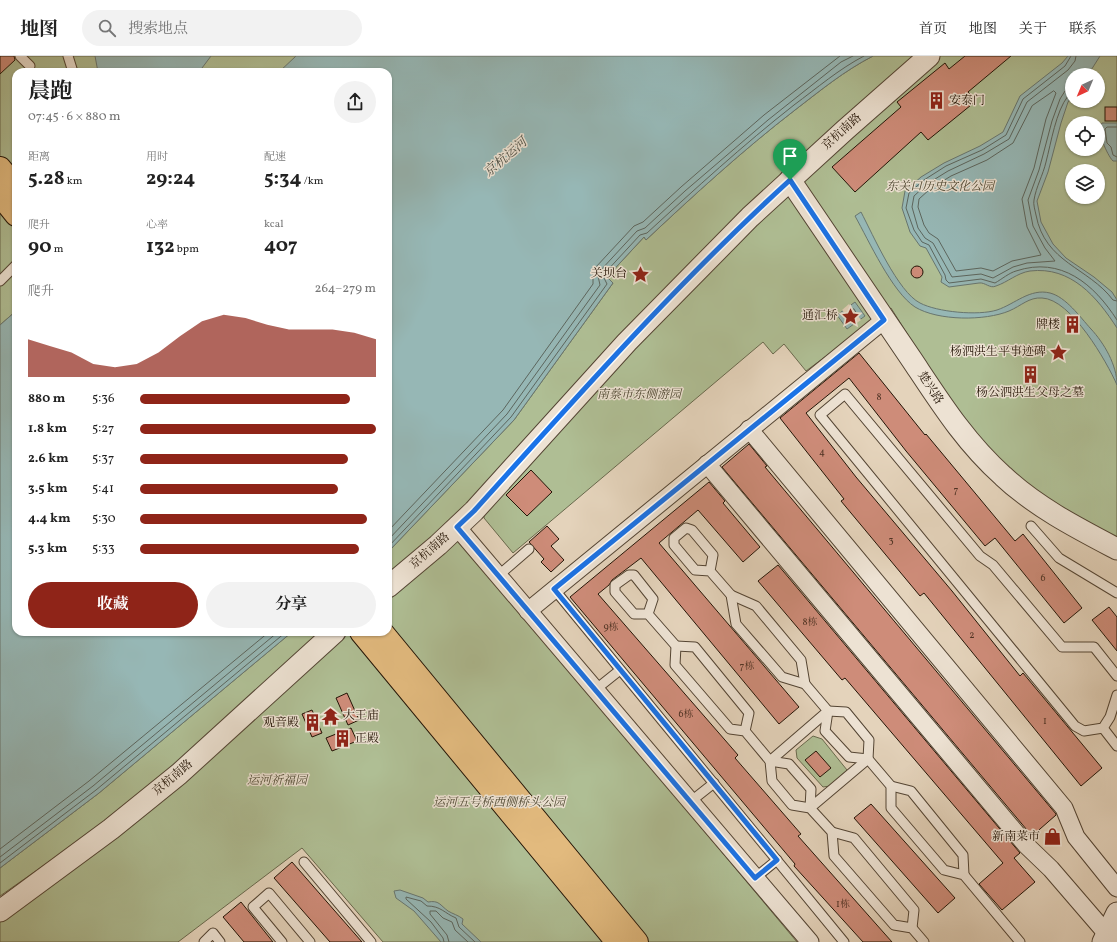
<!DOCTYPE html>
<html lang="zh">
<meta charset="utf-8">
<style>
:root{--surface:#fff;--page:#f2f2f2;--text:#222;--muted:#767676;--line:#e0e0e0;--accent:#8f2418}
body{margin:0;font-family:Vollkorn,"Noto Serif SC",serif;background:var(--page);color:var(--text);height:100vh;display:flex;flex-direction:column;font-size:15px;white-space:nowrap}
*{box-sizing:border-box;margin:0}
p{font-size:13px;color:var(--muted)}
.icon{flex:none;width:22px;height:22px;fill:none;stroke:currentColor;stroke-width:2;stroke-linecap:round;stroke-linejoin:round}
.map{position:relative;flex:1;overflow:hidden}
.panel{position:absolute;left:12px;top:12px;width:380px;height:568px;display:flex;flex-direction:column;background:var(--surface);border-radius:12px;box-shadow:0 1px 3px #0004}
.panel>*{flex:none}
.needle{width:26px;rotate:224deg}
.fabs{position:absolute;left:1065px;top:12px;display:grid;gap:8px}
.fabs a{display:grid;place-items:center;width:40px;height:40px;border-radius:50%;background:var(--surface);box-shadow:0 1px 3px #0004;font-size:20px}
.pin{position:absolute;display:grid;place-items:center;width:34px;height:34px;color:#fff;margin:-41px -17px;border-radius:50% 50% 50% 0;rotate:-45deg;box-shadow:0 0 4px #0007}
.pin .icon{rotate:45deg}
.round{display:grid;place-items:center;flex:none;width:42px;height:42px;border-radius:21px;background:var(--page)}
.head{display:flex;align-items:center;justify-content:space-between;height:68px;padding:0 16px}
h1{font-size:22px;font-weight:700;line-height:30px}
.figures{display:grid;grid-template-columns:repeat(3,1fr);gap:6px;height:68px;padding:4px 16px}
.figures div{display:grid;align-content:center}
.figures b{font-size:20px;font-weight:700}
.figures small{font-size:11px;font-weight:400}
.figures p{font-size:11px}
.chart{height:112px;padding:8px 16px}
.chart p{display:flex;justify-content:space-between}
.chart svg{width:100%;height:72px;margin-top:4px;fill:var(--accent);opacity:.7}
.primary-button{display:flex;gap:8px;margin-top:auto;padding:8px 16px}
.primary-button a{flex:1;height:46px;border-radius:24px;background:var(--accent);color:#fff;font-size:16px;font-weight:700;line-height:46px;text-align:center}
.primary-button a+a{background:var(--page);color:var(--text)}
ul{padding:0 16px;list-style:none;font-size:13px}
li{display:grid;grid-template-columns:64px 48px 1fr;align-items:center;height:30px}
li i{height:10px;border-radius:5px;background:var(--accent)}
header{display:flex;align-items:center;gap:24px;box-sizing:border-box;height:56px;padding:0 20px;background:var(--surface);border-bottom:1px solid var(--line)}
header strong{font-size:19px}
nav{display:flex;gap:22px;margin-inline-start:auto;font-size:14px}
.search{width:280px;height:36px;background:var(--page);display:flex;align-items:center;gap:10px;box-sizing:border-box;padding:0 14px;border-radius:22px;color:var(--muted);font-size:15px}
.map>svg:first-child{display:block}
.green{fill:#afbe94;stroke:#69694d;fill-rule:evenodd}
.water{fill:#96b7b5;stroke:#68766f}
.pier{fill:#e4d3bb}
.lines{fill:none;stroke-linecap:round;stroke-linejoin:round}
.shore{stroke:#5c665e;stroke-width:1}
.building{fill:#ce8c79;stroke:#231406}
.service-casing{stroke:#534433;stroke-width:11}
.minor-casing{stroke:#534433;stroke-width:19}
.tertiary-casing{stroke:#534433;stroke-width:23}
.primary-casing{stroke:#231406;stroke-width:24}
.service{stroke:#ede2d3;stroke-width:9}
.minor{stroke:#ede2d3;stroke-width:17}
.tertiary{stroke:#ede2d3;stroke-width:21}
.primary{stroke:#e2ba7e;stroke-width:22}
.route-casing{stroke:#fff;stroke-width:8}
.route{stroke:#1a73e8;stroke-width:5}
.labels{text-anchor:middle;dominant-baseline:central;stroke-width:3;stroke-linejoin:round;paint-order:stroke}
.number-label{font-size:10px;fill:#4e3223}
.poi-label{font-size:12px;fill:#231406;stroke:#ede2d3;text-anchor:end}
.street-label{font-size:12px;fill:#231406;stroke:#ede2d3}
.park-label{font-size:12px;font-style:italic;fill:#4d4731;stroke:#ede2d3}
.water-label{font-size:13px;font-style:italic;fill:#4b4d43;stroke:#ede2d3}
</style>
<header>
<strong>地图</strong>
<div class="search"><svg class="icon" aria-label="search" viewBox="0 0 24 24"><circle cx="10" cy="10" r="6"/><path d="M15 15l6 6"/></svg>搜索地点</div>
<nav><a>首页</a><a>地图</a><a>关于</a><a>联系</a></nav>
</header>
<div class="map">
<svg width="1117" height="886" viewBox="0 0 1117 886">
<rect width="100%" height="100%" fill="#e4d3bb"/>
<filter id="stains"><feTurbulence type="fractalNoise" baseFrequency=".005" numOctaves="4"/><feColorMatrix values="0 0 0 0 .2 0 0 0 0 .09 0 0 0 0 .02 0 0 0 .5 -.17"/></filter>
<radialGradient id="worn" r=".72"><stop offset=".6" stop-color="#630" stop-opacity="0"/><stop offset="1" stop-color="#630" stop-opacity=".3"/></radialGradient>
<g class="green">
<polygon points="0,0 301,0 284,16 16,16 16,255 0,269"/>
<path d="M 873,0 L 1117,0 L 1117,483 L 1021,428 L 959,360 L 891,252 L 806,315 L 784,288 L 773,298 L 763,286 L 513,497 L 484,462 L 484,452 L 467,451 L 388,521 L 388,496 L 514,364 L 613,227 L 607,221 L 644,181 L 646,184 C 694,139 743,94 795,54 C 821,34 844,15 873,0 ZM 1072,19 L 1098,19 L 1098,45 L 1072,45 ZM 1072,67 L 1098,67 L 1098,93 L 1072,93 ZM 1072,115 L 1098,115 L 1098,141 L 1072,141 Z"/>
<polygon points="460,483 797,886 383,886 302,792 178,886 0,886 0,863 335,576 388,576 388,536"/>
<polygon points="292,576 321,576 201,686 103,768 0,840 0,812 99,737"/>
<polygon points="813,680 822,683 847,714 830,730 823,731 797,702 796,694"/>
</g>
<g class="water">
<polygon points="95,0 211,0 199,16 98,16"/>
<path d="M 296,0 L 873,0 C 844,15 821,34 795,54 C 743,94 694,139 646,184 L 644,181 L 607,221 L 613,227 L 514,364 L 388,496 L 388,16 L 279,16 Z"/>
<path d="M 1068,0 L 1100,0 L 1088,19 L 1072,19 L 1072,41 L 1068,46 L 1061,67 L 1048,116 L 1037,145 L 1041,166 L 1053,188 L 1066,202 L 1094,221 L 1112,236 L 1117,244 L 1117,272 C 1097,241 1071,210 1030,215 C 1017,217 1008,226 996,230 C 990,233 985,226 979,227 C 969,228 959,230 949,231 L 941,226 L 942,221 L 926,192 L 920,190 L 910,176 L 902,152 L 905,135 L 921,121 L 944,107 L 980,90 L 1003,76 L 1020,40 L 1062,7 Z"/>
<path d="M 1102,67 L 1117,67 L 1117,105 L 1113,105 C 1107,99 1096,74 1102,67 Z"/>
<path d="M 861,156 C 873,179 898,236 920,247 C 937,256 978,260 997,254 C 1015,248 1030,232 1050,237 C 1066,241 1080,261 1091,273 C 1104,287 1117,309 1117,329 C 1107,306 1071,243 1042,242 C 1029,241 1021,250 1009,255 C 985,265 938,265 915,251 C 892,236 869,185 855,160 Z"/>
<polygon points="855,246 865,260 847,273 837,259"/>
<polygon points="16,255 16,576 292,576 99,737 0,812 0,269"/>
<path d="M 400,834 L 423,842 L 428,846 C 439,844 440,849 448,855 C 453,858 458,859 463,863 L 462,868 L 481,886 L 441,886 L 414,855 L 396,842 L 394,835 Z"/>
</g>
<polygon class="pier" points="849,248 861,264 854,269 842,254"/>
<g class="lines">
<g class="shore">
<path d="M 1071,0 L 1065,10 L 1023,43 L 1006,79 L 982,94 L 946,110 L 924,124 L 909,137 L 906,152 L 914,174 L 922,186 L 929,189 L 945,219 L 946,224 L 949,227 L 981,223 L 995,227 C 1002,223 1009,217 1016,215 C 1061,200 1094,228 1117,264"/>
<polyline points="1072,34 1065,35 1060,43 1052,65 1039,114 1028,144 1033,170 1045,192 1055,205 1027,207 1013,211 993,222 981,218 952,221 933,187 925,182 918,172 912,151 914,140 927,128 948,115 984,98 1009,83 1027,46 1068,14 1075,5 1076,0"/>
<polygon points="1054,35 1056,37 1046,63 1034,112 1022,143 1027,171 1041,199 1012,205 993,215 981,212 956,215 938,183 929,177 924,169 918,151 919,143 930,133 951,120 987,104 1013,87 1032,50"/>
<path d="M 1072,39 L 1068,40 C 1056,55 1051,87 1046,106 C 1043,119 1036,131 1034,144 C 1033,148 1035,154 1036,159 C 1045,207 1088,211 1113,244 L 1117,245"/>
<polyline points="1117,71 1107,71 1105,73 1107,87 1111,91 1113,99 1117,101"/>
<polygon points="854,253 858,260 847,266 844,260"/>
<polyline points="388,475 503,354 593,228 593,219 595,212 634,170 643,166 681,131 764,59 840,0"/>
<polyline points="388,484 507,358 600,229 598,220 600,215 637,175 645,172 685,135 768,64 841,6 853,0"/>
<path d="M 388,491 L 511,361 L 607,228 L 604,222 L 604,218 L 640,179 L 647,177 C 695,133 743,89 794,49 C 817,32 839,13 864,0"/>
<polyline points="0,793 89,725 269,576"/>
<polyline points="0,801 93,730 278,576"/>
<polyline points="0,807 96,734 286,576"/>
<path d="M 444,886 L 443,882 L 431,866 L 406,843 L 406,841 L 421,845 L 427,850 C 441,850 444,857 456,862 L 459,871 L 475,886"/>
<polyline points="449,886 447,879 430,858 430,855 436,855 443,862 452,866 455,874 468,886"/>
</g>
</g>
<g class="building">
<polygon points="0,0 14,0 15,4 0,18"/>
<polygon points="965,0 1011,0 968,36 976,45 928,84 921,76 855,136 832,111 901,51 897,46 945,7 949,13"/>
<rect x="1105" y="51" width="12" height="14"/>
<circle cx="917" cy="216" r="6"/>
<polygon points="859,297 925,379 926,378 1015,485 1023,478 1082,552 1064,567 995,482 985,490 906,395 849,322 806,357 856,421 952,535 1020,620 1023,617 1102,712 1081,730 924,537 920,540 841,445 844,443 780,362"/>
<polygon points="749,388 767,410 765,411 1056,758 1056,759 1032,780 722,411"/>
<polygon points="531,414 552,436 527,460 506,439"/>
<polygon points="709,426 725,445 723,447 760,491 743,506 698,454 659,487 799,651 779,668 641,502 612,524 609,529 598,538 738,699 735,702 801,778 798,780 892,886 863,886 794,810 795,808 570,541"/>
<polygon points="547,470 559,483 551,490 564,504 551,516 541,506 544,503 529,486"/>
<polygon points="778,509 1020,797 1014,802 1035,826 1002,854 979,828 1003,807 845,622 842,624 758,525"/>
<polygon points="1109,551 1117,561 1117,595 1092,564"/>
<polygon points="347,637 359,664 348,669 336,642"/>
<polygon points="312,654 322,677 312,681 302,658"/>
<polygon points="351,672 357,685 332,695 326,682"/>
<polygon points="816,695 831,712 820,721 805,704"/>
<polygon points="871,748 955,842 938,857 854,762"/>
<polygon points="292,806 362,886 330,886 274,822"/>
<polygon points="241,846 273,886 244,886 223,861"/>
</g>
<g class="lines">
<defs>
<g id="service">
<polyline points="20,0 30,10"/>
<polyline points="68,0 73,16"/>
<polyline points="0,225 16,209"/>
<polyline points="1031,470 1059,502 1117,537"/>
<polyline points="710,515 713,499 692,474 686,472 674,482 674,489 695,514 710,515 731,539 736,568 782,621 805,628 828,655 825,675 849,701 868,703 891,730 891,752 944,814 964,819 1020,886"/>
<polyline points="498,520 529,493"/>
<polyline points="554,533 844,886"/>
<polyline points="731,539 756,550 801,604 805,628"/>
<polyline points="648,558 653,543 634,519 629,519 615,529 615,536 634,558 648,558 676,590 675,609 730,673 745,675 770,705 772,725 792,749 810,752 832,776 834,800 894,869 912,872 924,886"/>
<polyline points="676,590 695,591 749,657 745,675"/>
<polyline points="1117,620 1094,591 1062,591 993,509 980,500 845,338 820,359 1075,670 1084,675 1103,672 1110,661 1117,639"/>
<polyline points="595,634 620,614"/>
<polyline points="1103,672 1117,690"/>
<polyline points="770,705 828,655 846,656 869,684 868,703 810,752"/>
<polyline points="770,705 789,708 811,733 810,752"/>
<polyline points="891,730 911,735 963,799 964,819"/>
<polyline points="690,746 714,727"/>
<polyline points="832,776 854,782 914,854 912,872"/>
<polyline points="304,806 371,886"/>
<polyline points="755,822 777,804"/>
<polyline points="204,886 213,877 220,886"/>
<polyline points="282,886 253,851 269,837 310,886"/>
</g>
<g id="minor">
<polyline points="749,373 1064,752 1076,781 1117,832"/>
<polyline points="707,408 1026,789 1051,813 1107,878 1117,883"/>
<polyline points="457,471 810,886"/>
<polyline points="528,555 884,264"/>
</g>
<g id="tertiary">
<path d="M 790,124 C 831,184 872,244 912,304 C 940,346 965,386 1003,420 C 1036,451 1077,472 1117,493"/>
<polyline points="388,531 438,489 474,455 627,286 750,161 845,74 929,0"/>
<polyline points="0,855 111,773 179,718 335,576"/>
<polyline points="1103,886 1117,857"/>
</g>
<g id="primary">
<polyline points="0,112 16,131"/>
<polyline points="0,139 16,159"/>
<polyline points="361,576 617,886"/>
<polyline points="382,576 637,886"/>
</g>
</defs>
<use href="#service" class="service-casing"/>
<use href="#minor" class="minor-casing"/>
<use href="#tertiary" class="tertiary-casing"/>
<use href="#primary" class="primary-casing"/>
<use href="#service" class="service"/>
<use href="#minor" class="minor"/>
<use href="#tertiary" class="tertiary"/>
<use href="#primary" class="primary"/>
</g>
<g class="lines">
<defs>
<path id="route" d="M 790,124 L 884,264 L 554,533 L 777,804 L 755,822 L 457,471 L 474,455 C 576,342 677,227 790,124 Z"/>
</defs>
<use href="#route" class="route-casing"/>
<use href="#route" class="route"/>
</g>
<defs>
<symbol id="building-bare" viewBox="-9 -9 18 18"><path d="M-4-6H4V6H1V3H-1V6H-4ZM-2.5-4.3h1.7v1.8h-1.7ZM.8-4.3h1.7v1.8H.8ZM-2.5-1h1.7V.8h-1.7ZM.8-1h1.7V.8H.8Z" fill="#8f2418" stroke="#ede2d3" stroke-width="2.5" paint-order="stroke"/></symbol>
<symbol id="sight-bare" viewBox="-9 -9 18 18"><path d="M0-6L1.8-2.2L6-1.7L2.9 1.2L3.7 5.4L0 3.3L-3.7 5.4L-2.9 1.2L-6-1.7L-1.8-2.2Z" fill="#8f2418" stroke="#ede2d3" stroke-width="2.5" paint-order="stroke"/></symbol>
<symbol id="temple-bare" viewBox="-9 -9 18 18"><path d="M0-6L5-2H3V0L6.5 2.5H4V6H1.5V3h-3V6H-4V2.5H-6.5L-3 0V-2H-5Z" fill="#8f2418" stroke="#ede2d3" stroke-width="2.5" paint-order="stroke"/></symbol>
<symbol id="shop-bare" viewBox="-9 -9 18 18"><path d="M-5-2.5h2.3a2.7 3.5 0 0 1 5.4 0H5L5.5 6h-11ZM-1.5-2.5h3a1.5 2.3 0 0 0-3 0Z" fill="#8f2418" stroke="#ede2d3" stroke-width="2.5" paint-order="stroke"/></symbol>
</defs>
<g fill-rule="evenodd">
<use href="#building-bare" x="924" y="32" width="25" height="25"/>
<use href="#sight-bare" x="628" y="206" width="25" height="25"/>
<use href="#sight-bare" x="838" y="248" width="25" height="25"/>
<use href="#building-bare" x="1060" y="256" width="25" height="25"/>
<use href="#sight-bare" x="1046" y="284" width="25" height="25"/>
<use href="#building-bare" x="1018" y="306" width="25" height="25"/>
<use href="#temple-bare" x="318" y="648" width="25" height="25"/>
<use href="#building-bare" x="300" y="654" width="25" height="25"/>
<use href="#building-bare" x="330" y="670" width="25" height="25"/>
<use href="#shop-bare" x="1040" y="768" width="25" height="25"/>
</g>
<g class="labels">
<g class="number-label">
<text x="879" y="341">8</text>
<text x="822" y="396">4</text>
<text x="956" y="434">7</text>
<text x="891" y="484">3</text>
<text x="1043" y="522">6</text>
<text x="810" y="566">8栋</text>
<text x="611" y="571">9栋</text>
<text x="972" y="579">2</text>
<text x="747" y="610">7栋</text>
<text x="686" y="658">6栋</text>
<text x="1045" y="665">1</text>
<text x="843" y="848">1栋</text>
</g>
<g class="poi-label">
<text x="949" y="45" text-anchor="start">安泰门</text>
<text x="627" y="218">关坝台</text>
<text x="838" y="260">通汇桥</text>
<text x="1060" y="269">牌楼</text>
<text x="1046" y="296">杨泗洪生平事迹碑</text>
<text x="1030" y="337" text-anchor="middle">杨公泗洪生父母之墓</text>
<text x="343" y="660" text-anchor="start">大王庙</text>
<text x="299" y="667">观音殿</text>
<text x="355" y="683" text-anchor="start">正殿</text>
<text x="1040" y="781">新南菜市</text>
</g>
<g class="street-label">
<text transform="translate(842 76) rotate(-42)">京杭南路</text>
<text transform="translate(930 332) rotate(57)">楚兴路</text>
<text transform="translate(430 495) rotate(-41)">京杭南路</text>
<text transform="translate(173 722) rotate(-40)">京杭南路</text>
</g>
<g class="park-label">
<text x="940" y="131">东关口历史文化公园</text>
<text x="639" y="339">南蔡市东侧游园</text>
<text x="277" y="725">运河祈福园</text>
<text x="499" y="747">运河五号桥西侧桥头公园</text>
</g>
<g class="water-label">
<text transform="translate(506 102) rotate(-41)">京杭运河</text>
</g>
</g>
<rect width="100%" height="100%" filter="url(#stains)"/>
<rect width="100%" height="100%" fill="url(#worn)"/>
</svg>
<div class="fabs">
<a><svg class="needle" viewBox="-14 -14 28 28"><path d="M0-13l5 13h-10z" fill="#e53935"/><path d="M0 13l5-13h-10z" fill="#767676"/></svg></a>
<a><svg class="icon" aria-label="locate" viewBox="0 0 24 24"><circle cx="12" cy="12" r="6"/><path d="M12 2v4M12 18v4M2 12h4M18 12h4"/></svg></a>
<a><svg class="icon" aria-label="layers" viewBox="0 0 24 24"><path d="M12 4l9 5-9 5-9-5zM3 14l9 5 9-5"/></svg></a>
</div>
<div class="pin" style="left:790px;top:124px;background:#1e9e55"><svg class="icon" aria-label="arrive" viewBox="0 0 24 24"><path d="M6 21V4h12l-3 4 3 4H6"/></svg></div>
<section class="panel">
<div class="head"><div><h1>晨跑</h1><p>07:45 · 6 × 880 m</p></div><a class="round"><svg class="icon" aria-label="share" viewBox="0 0 24 24"><path d="M12 15V3M7 8l5-5 5 5M5 13v7h14v-7"/></svg></a></div>
<div class="figures">
<div><p>距离</p><b>5.28<small> km</small></b></div>
<div><p>用时</p><b>29:24</b></div>
<div><p>配速</p><b>5:34<small> /km</small></b></div>
</div>
<div class="figures">
<div><p>爬升</p><b>90<small> m</small></b></div>
<div><p>心率</p><b>132<small> bpm</small></b></div>
<div><p>kcal</p><b>407</b></div>
</div>
<div class="chart"><p><span>爬升</span>264–279 m</p>
<svg viewBox="0 0 160 44" preserveAspectRatio="none"><path d="M0 44V21L10 25L20 29L30 36L40 38L50 36L60 29L70 19L80 10L90 6L100 8L110 12L120 15L130 15L140 15L150 17L160 21V44z"/></svg>
</div>
<ul>
<li><b>880 m</b>5:36<i style="width:89%"></i></li>
<li><b>1.8 km</b>5:27<i style="width:100%"></i></li>
<li><b>2.6 km</b>5:37<i style="width:88%"></i></li>
<li><b>3.5 km</b>5:41<i style="width:84%"></i></li>
<li><b>4.4 km</b>5:30<i style="width:96%"></i></li>
<li><b>5.3 km</b>5:33<i style="width:93%"></i></li>
</ul>
<div class="primary-button"><a>收藏</a><a>分享</a></div>
</section>
</div>
